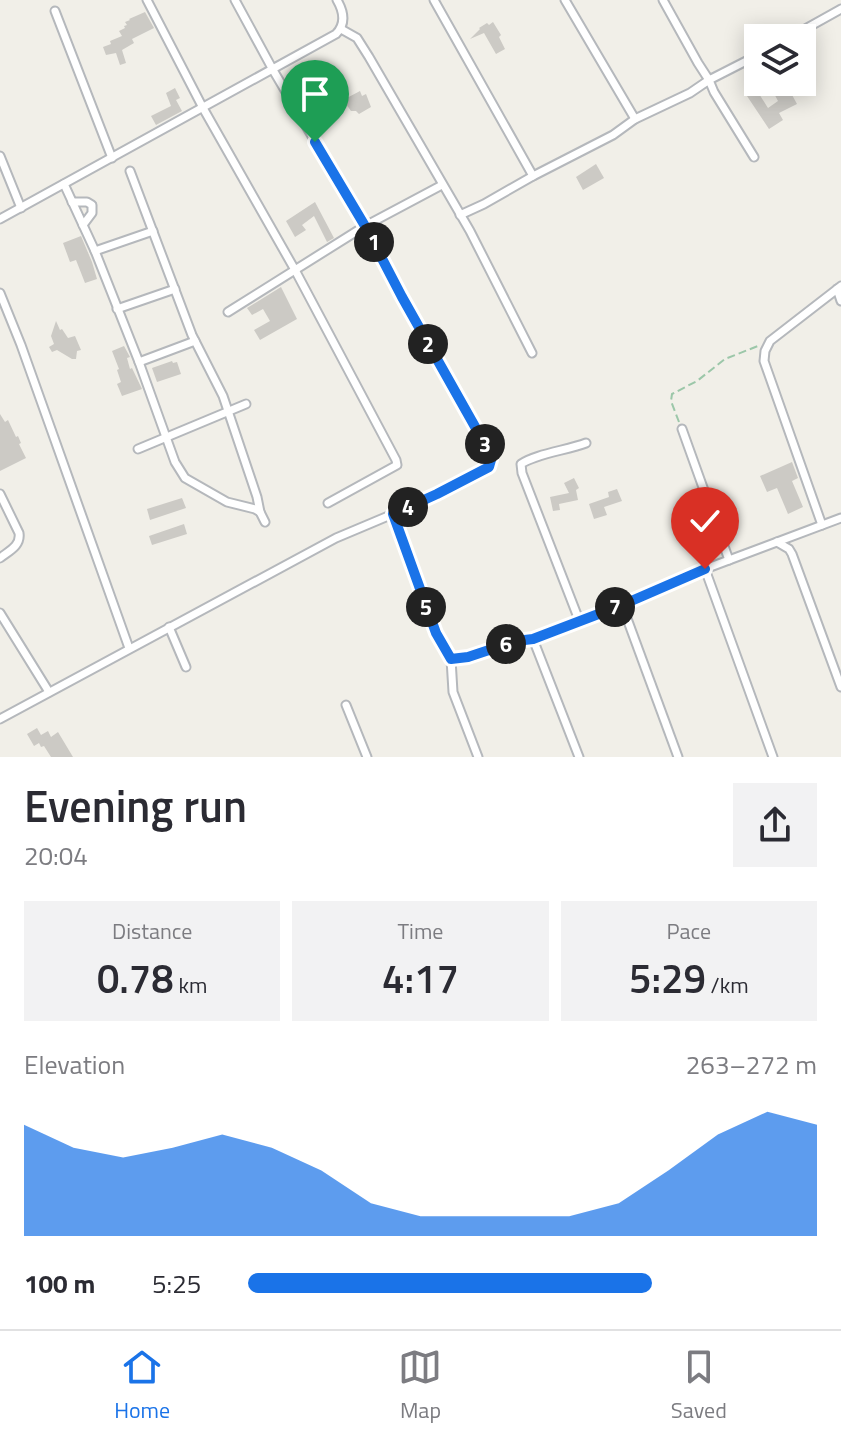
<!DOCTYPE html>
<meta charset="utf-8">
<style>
:root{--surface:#fff;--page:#f2f2f3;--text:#2b2b33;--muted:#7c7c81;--line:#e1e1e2;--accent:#1a73e8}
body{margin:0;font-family:"Titillium Web",sans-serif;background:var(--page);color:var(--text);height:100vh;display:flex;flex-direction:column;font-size:30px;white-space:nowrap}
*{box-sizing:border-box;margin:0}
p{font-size:26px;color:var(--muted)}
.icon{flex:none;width:44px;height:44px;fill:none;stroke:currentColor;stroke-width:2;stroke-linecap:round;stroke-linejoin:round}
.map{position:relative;height:757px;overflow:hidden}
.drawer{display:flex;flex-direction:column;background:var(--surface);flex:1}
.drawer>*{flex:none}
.fabs{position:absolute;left:744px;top:24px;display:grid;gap:16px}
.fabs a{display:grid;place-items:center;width:72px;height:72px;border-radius:0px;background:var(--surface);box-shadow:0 4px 20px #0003;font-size:40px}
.pin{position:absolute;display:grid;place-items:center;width:68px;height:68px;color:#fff;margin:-82px -34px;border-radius:50% 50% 50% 0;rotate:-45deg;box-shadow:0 0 8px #0007}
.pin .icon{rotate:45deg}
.km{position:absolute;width:40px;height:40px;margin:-20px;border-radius:50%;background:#222;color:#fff;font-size:22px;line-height:40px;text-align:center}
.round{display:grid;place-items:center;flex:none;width:84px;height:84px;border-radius:0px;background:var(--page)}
.head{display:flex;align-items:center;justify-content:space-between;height:136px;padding:0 24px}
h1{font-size:44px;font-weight:600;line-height:60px}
.metrics{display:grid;grid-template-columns:repeat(3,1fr);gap:12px;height:136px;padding:8px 24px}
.metrics div{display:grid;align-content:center;border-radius:0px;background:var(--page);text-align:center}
.metrics b{font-size:40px;font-weight:600}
.metrics small{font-size:22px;font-weight:400}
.metrics p{font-size:22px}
.chart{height:224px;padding:16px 24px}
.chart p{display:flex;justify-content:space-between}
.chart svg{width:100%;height:144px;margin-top:8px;fill:var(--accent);opacity:.7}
ul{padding:0 24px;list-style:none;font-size:26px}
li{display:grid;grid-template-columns:128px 96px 1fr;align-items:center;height:60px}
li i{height:20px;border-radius:10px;background:var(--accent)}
.tabs{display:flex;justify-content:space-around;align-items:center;height:112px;border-top:2px solid var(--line);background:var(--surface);font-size:22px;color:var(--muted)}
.tabs a{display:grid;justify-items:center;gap:4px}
.tabs .on{color:var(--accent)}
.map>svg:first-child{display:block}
.building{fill:#cccac5}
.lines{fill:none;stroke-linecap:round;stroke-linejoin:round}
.minor-casing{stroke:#b5b8bc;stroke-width:11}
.path{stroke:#9cc7a9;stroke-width:2;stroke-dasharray:8 4;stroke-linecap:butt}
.minor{stroke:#fff;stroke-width:7}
.route-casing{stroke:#fff;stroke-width:16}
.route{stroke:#1a73e8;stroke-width:10}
</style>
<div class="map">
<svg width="841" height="757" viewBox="0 0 841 757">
<rect width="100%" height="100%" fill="#f1efe8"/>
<g class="building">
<polygon points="145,12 154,28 132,39 134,43 122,50 126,63 120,65 116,53 106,55 103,47 111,44 110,41 122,36 119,31 125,28 124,26 127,25 125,22 130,20 129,19"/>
<polygon points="493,22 501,35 499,37 505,49 496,54 484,33 470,39 480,29 479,28 487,23 489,25"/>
<polygon points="776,82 785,82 797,104 779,113 783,120 769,129 747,96 756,89 768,108 778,101 770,86"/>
<polygon points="175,88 180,98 176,100 182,111 156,125 151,116 171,106 166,93"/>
<polygon points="360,91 362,96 366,94 371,107 359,114 356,111 351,111 343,100"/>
<polygon points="596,164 604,178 583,190 576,177"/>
<polygon points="315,202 334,238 327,242 314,216 302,225 306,230 295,237 286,221"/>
<polygon points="81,236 92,262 97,279 85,283 76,260 70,262 63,243"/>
<polygon points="281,287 297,319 260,340 254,330 270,321 263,309 252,315 247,308"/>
<polygon points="56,321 60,330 62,329 68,338 75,336 81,350 77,351 76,359 72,359 57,350 52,352 49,347 54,344 51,336"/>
<polygon points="124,346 130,357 127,358 130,369 132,368 142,389 122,396 117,384 121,382 117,370 119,369 112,351"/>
<polygon points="172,361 173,363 177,362 181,374 157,382 152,368"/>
<polygon points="0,414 5,422 8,420 16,437 18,436 21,443 19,444 26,458 0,471"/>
<polygon points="792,462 798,478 792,481 803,507 788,514 777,488 767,492 760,476"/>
<polygon points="574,478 579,488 576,490 578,500 559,504 560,510 553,511 550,497 569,493 564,483"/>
<polygon points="617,489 622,501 604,507 607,515 594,519 589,504 609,497 608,492"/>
<polygon points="182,498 186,508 150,520 147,509"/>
<polygon points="184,524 187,534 152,545 149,536"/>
<polygon points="37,728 41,735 48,731 51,737 58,732 73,757 51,757 44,746 41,747 39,743 34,746 27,734"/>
</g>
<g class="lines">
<defs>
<g id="minor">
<polyline points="147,0 203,108 295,270 396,460 397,465 328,503"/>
<polyline points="235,0 273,70 365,226 402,297 487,448"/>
<polyline points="434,0 533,176"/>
<polyline points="565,0 635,119"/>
<polyline points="663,0 698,63 709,80 758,55"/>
<polyline points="55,11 112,158"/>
<polyline points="341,29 357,38 369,57 470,231 532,353"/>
<polyline points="789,38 841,9"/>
<polyline points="0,156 21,208"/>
<polyline points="130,171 192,335 223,396 257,497 260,512"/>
<polyline points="64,184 95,251 139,362 175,462 185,478 227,502 255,509 260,512 265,522"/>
<polyline points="72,202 87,202 92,205 92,213 83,225"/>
<polyline points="460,215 484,204 533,176 613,135 635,119 690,93 709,80 714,92 754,157"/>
<path d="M 0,219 L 336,34 C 346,24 344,12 337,0"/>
<polyline points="95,251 153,231"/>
<polyline points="837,289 841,301"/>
<polyline points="0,293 21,345 129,648"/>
<polyline points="117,309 175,289"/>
<polyline points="228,312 365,226 442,185"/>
<polyline points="139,362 195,341"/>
<polyline points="682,429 729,560"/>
<polyline points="138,449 246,404"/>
<path d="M 0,494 L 19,533 C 21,546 9,551 0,558"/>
<polyline points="822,525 764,361 765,351 770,341 841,286"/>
<polyline points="777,542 789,549 792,554 841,687"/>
<polyline points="705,569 773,757"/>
<polyline points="622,605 678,757"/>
<polyline points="0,613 49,692"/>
<path d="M 579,620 L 522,473 L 521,464 C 535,454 568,450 586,443"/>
<polyline points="169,627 186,667"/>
<polyline points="533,639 579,757"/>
<polyline points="451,659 468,657 516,641 533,639 622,605 705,569 841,518"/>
<polyline points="346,705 367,757"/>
<polyline points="0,719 336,538 393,514 436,633 451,659 453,692 478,757"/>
</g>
</defs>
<use href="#minor" class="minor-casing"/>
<g class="path">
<polyline points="679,422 671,401 672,394 697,381 725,359 758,346"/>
<polyline points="401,511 489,467 491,460 489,453"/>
</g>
<use href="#minor" class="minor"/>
</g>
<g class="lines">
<defs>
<polyline id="route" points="315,142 365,226 402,297 487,448 491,460 489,467 437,494 393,514 436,633 451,659 468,657 516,641 533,639 622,605 705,569"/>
</defs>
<use href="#route" class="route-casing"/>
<use href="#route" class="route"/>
</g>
</svg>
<div class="fabs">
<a><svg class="icon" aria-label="layers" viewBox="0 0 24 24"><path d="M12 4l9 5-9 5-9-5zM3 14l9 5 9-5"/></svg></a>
</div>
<div class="pin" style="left:315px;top:142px;background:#1e9e55"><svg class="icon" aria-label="arrive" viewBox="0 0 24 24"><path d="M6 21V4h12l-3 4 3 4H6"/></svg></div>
<div class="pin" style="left:705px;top:569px;background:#d93025"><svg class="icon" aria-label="check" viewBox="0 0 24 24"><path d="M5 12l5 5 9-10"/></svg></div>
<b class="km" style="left:374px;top:242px">1</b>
<b class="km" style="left:428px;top:344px">2</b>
<b class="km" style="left:485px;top:444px">3</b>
<b class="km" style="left:408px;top:507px">4</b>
<b class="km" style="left:426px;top:607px">5</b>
<b class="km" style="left:506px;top:644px">6</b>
<b class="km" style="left:615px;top:607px">7</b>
</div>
<section class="drawer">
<div class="head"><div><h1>Evening run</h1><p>20:04</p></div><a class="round"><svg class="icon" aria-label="share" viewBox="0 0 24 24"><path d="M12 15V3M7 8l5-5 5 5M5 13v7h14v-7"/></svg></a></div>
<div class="metrics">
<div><p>Distance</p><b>0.78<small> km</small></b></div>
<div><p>Time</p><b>4:17</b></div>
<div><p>Pace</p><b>5:29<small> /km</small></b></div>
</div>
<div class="chart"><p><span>Elevation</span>263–272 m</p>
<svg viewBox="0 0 160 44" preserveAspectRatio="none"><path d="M0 44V10L10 17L20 20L30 17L40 13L50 17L60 24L70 34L80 38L90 38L100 38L110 38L120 34L130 24L140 13L150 6L160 10V44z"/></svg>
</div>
<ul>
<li><b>100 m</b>5:25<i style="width:71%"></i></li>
</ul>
</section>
<nav class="tabs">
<a class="on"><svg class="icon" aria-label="home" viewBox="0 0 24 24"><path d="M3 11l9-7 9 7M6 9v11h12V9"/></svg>Home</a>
<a><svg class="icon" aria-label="map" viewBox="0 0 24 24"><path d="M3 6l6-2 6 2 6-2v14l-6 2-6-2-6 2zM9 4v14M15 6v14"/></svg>Map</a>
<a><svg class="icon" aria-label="saved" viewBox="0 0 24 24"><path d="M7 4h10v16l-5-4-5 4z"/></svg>Saved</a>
</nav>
